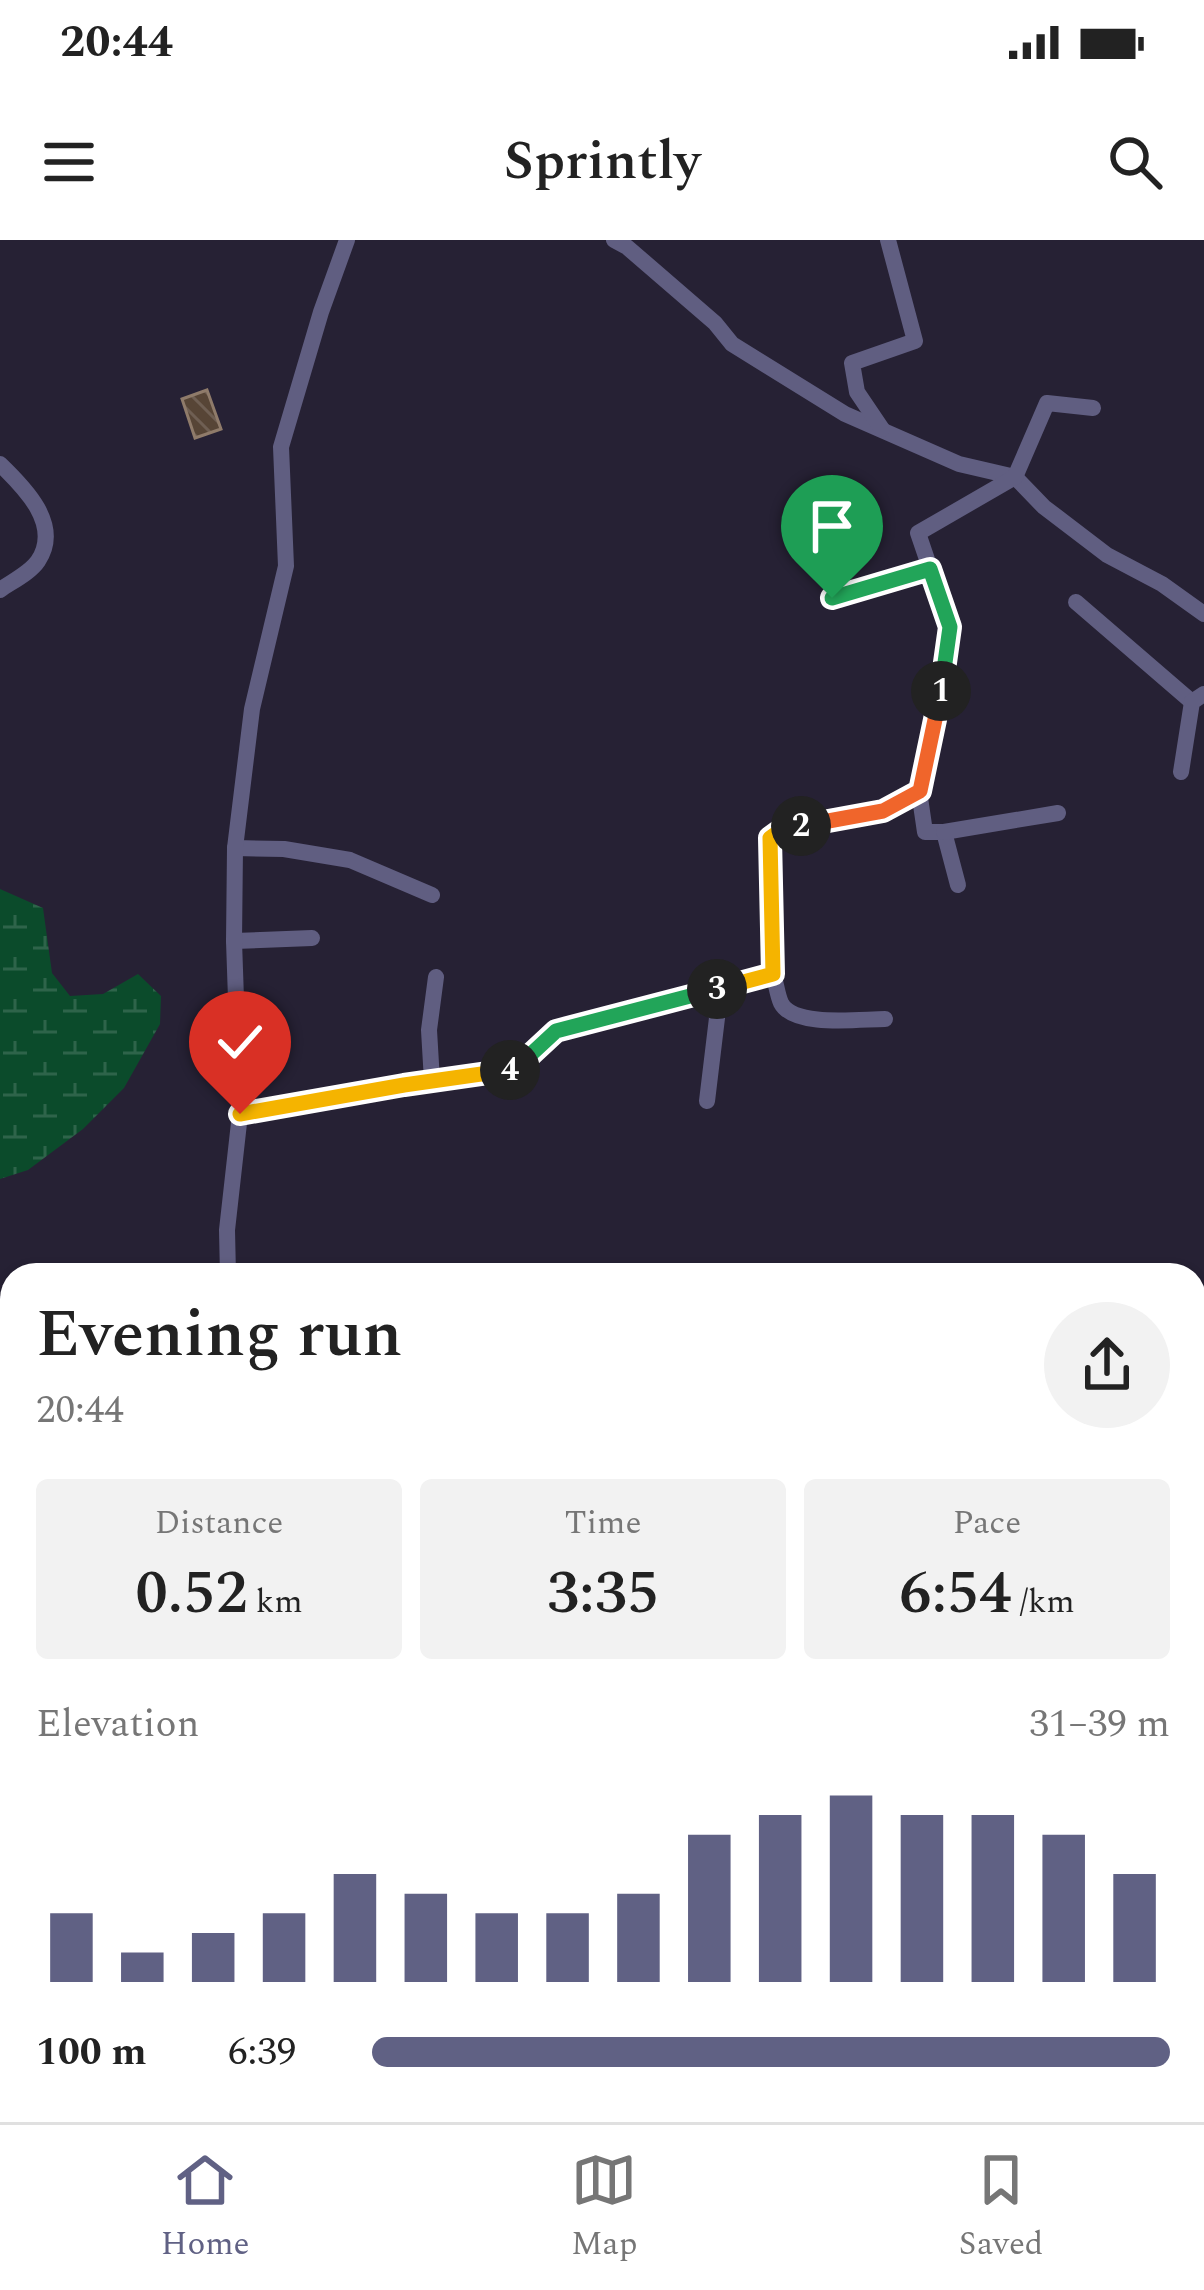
<!DOCTYPE html>
<meta charset="utf-8">
<style>
:root{--surface:#fff;--page:#f2f2f2;--text:#222;--muted:#767676;--line:#e0e0e0;--accent:#606184}
body{margin:0;font-family:Spectral,serif;background:var(--page);color:var(--text);height:100vh;display:flex;flex-direction:column;font-size:45px;white-space:nowrap}
*{box-sizing:border-box;margin:0}
p{font-size:39px;color:var(--muted)}
.icon{flex:none;width:66px;height:66px;fill:none;stroke:currentColor;stroke-width:2;stroke-linecap:round;stroke-linejoin:round}
.map{position:relative;flex:1;overflow:hidden}
.side{position:absolute;left:0px;top:1023px;width:1206px;height:861px;display:flex;flex-direction:column;background:var(--surface);border-radius:36px 36px 0 0;box-shadow:0 3px 9px #0004}
.side>*{flex:none}
.pin{position:absolute;display:grid;place-items:center;width:102px;height:102px;color:#fff;margin:-123px -51px;border-radius:50% 50% 50% 0;rotate:-45deg;box-shadow:0 0 12px #0007}
.pin .icon{rotate:45deg}
.km{position:absolute;width:60px;height:60px;margin:-30px;border-radius:50%;background:#222;color:#fff;font-size:33px;line-height:60px;text-align:center}
.round{display:grid;place-items:center;flex:none;width:126px;height:126px;border-radius:63px;background:var(--page)}
.summary{display:flex;align-items:center;justify-content:space-between;height:204px;padding:0 36px}
h1{font-size:66px;font-weight:600;line-height:90px}
.stats{display:grid;grid-template-columns:repeat(3,1fr);gap:18px;height:204px;padding:12px 36px}
.stats div{display:grid;align-content:center;border-radius:12px;background:var(--page);text-align:center}
.stats b{font-size:60px;font-weight:600}
.stats small{font-size:33px;font-weight:400}
.stats p{font-size:33px}
.chart{height:336px;padding:24px 36px}
.chart p{display:flex;justify-content:space-between}
.chart svg{width:100%;height:216px;margin-top:12px;stroke:var(--accent);stroke-width:6}
ul{padding:0 36px;list-style:none;font-size:39px}
li{display:grid;grid-template-columns:192px 144px 1fr;align-items:center;height:90px}
li i{height:30px;border-radius:15px;background:var(--accent)}
.status{display:flex;justify-content:space-between;align-items:center;height:84px;padding:0 60px;background:var(--surface);direction:ltr}
.status svg{height:33px;fill:currentColor}
header{display:flex;justify-content:space-between;align-items:center;height:156px;padding:0 36px;background:var(--surface);font-size:54px;font-weight:600}
.menu{display:flex;justify-content:space-around;align-items:center;height:168px;border-top:3px solid var(--line);background:var(--surface);font-size:33px;color:var(--muted)}
.menu a{display:grid;justify-items:center;gap:6px}
.menu .active{color:var(--accent)}
.map>svg:first-child{display:block}
.wetland{fill:url(#wetland-marsh)}
.building{fill:url(#building-back-hatch);stroke:#8f7b6a;stroke-width:3}
.lines{fill:none;stroke-linecap:round;stroke-linejoin:round}
.minor{stroke:#605e81;stroke-width:16}
.split-1-casing{stroke:#fff;stroke-width:24}
.split-2-casing{stroke:#fff;stroke-width:24}
.split-3-casing{stroke:#fff;stroke-width:24}
.split-4-casing{stroke:#fff;stroke-width:24}
.split-5-casing{stroke:#fff;stroke-width:24}
.split-1{stroke:#22a559;stroke-width:15}
.split-2{stroke:#f0652b;stroke-width:15}
.split-3{stroke:#f5b400;stroke-width:15}
.split-4{stroke:#22a559;stroke-width:15}
.split-5{stroke:#f5b400;stroke-width:15}
</style>
<div class="status"><b>20:44</b><svg viewBox="0 0 49 12"><path d="M0 12V9h3v3zM5 12V6h3v6zM10 12V3h3v9zM15 12V0h3v12zM26 1h20v11H26zM47 4h2v5h-2z"/></svg></div>
<header><svg class="icon" aria-label="menu" viewBox="0 0 24 24"><path d="M4 6h16M4 12h16M4 18h16"/></svg>Sprintly<svg class="icon" aria-label="search" viewBox="0 0 24 24"><circle cx="10" cy="10" r="6"/><path d="M15 15l6 6"/></svg></header>
<div class="map">
<svg width="1204" height="1882" viewBox="0 0 1204 1882">
<defs>
<pattern id="wetland-marsh" width="20" height="14" patternUnits="userSpaceOnUse" patternTransform="scale(3)"><rect width="20" height="14" fill="#0b4b2b"/><path d="M1 5h8M5 5V1M11 12h8M15 12V8" fill="none" stroke="#2e644a"/></pattern>
<pattern id="building-back-hatch" width="6" height="6" patternUnits="userSpaceOnUse" patternTransform="scale(3)"><rect width="6" height="6" fill="#574536"/><path d="M-1 5l2 2M0 0l6 6M5-1l2 2" fill="none" stroke="#6f5f53"/></pattern>
</defs>
<rect width="100%" height="100%" fill="#262134"/>
<polygon class="wetland" points="0,649 43,668 52,733 70,756 103,754 138,734 161,756 160,784 124,848 83,889 28,930 0,939"/>
<polygon class="building" points="207,150 221,189 195,198 182,159"/>
<g class="lines">
<g class="minor">
<polyline points="614,0 627,7 715,83 732,104 845,174 959,224 1015,237 1044,267 1107,315 1162,344 1204,374"/>
<polyline points="882,189 857,152 852,123 915,101 888,0"/>
<path d="M 0,224 C 25,248 62,285 38,321 C 30,333 11,342 0,350"/>
<polyline points="832,358 930,329"/>
<polyline points="1076,362 1192,462"/>
<polyline points="1181,532 1192,462 1204,454"/>
<polyline points="919,551 925,592 944,592 958,645"/>
<polyline points="944,592 1058,573"/>
<polyline points="235,608 284,609 350,620 432,655"/>
<polyline points="234,701 312,698"/>
<path d="M 773,734 C 776,742 777,754 781,763 C 794,788 860,779 885,779"/>
<polyline points="432,841 429,790 436,737"/>
<polyline points="707,861 717,778 711,751"/>
<polyline points="240,874 404,845 514,830 556,791 773,734 769,598 781,590 883,571 919,551 946,427 950,387 918,293 1015,237 1047,163 1093,168"/>
<polyline points="228,1035 227,990 240,874 234,701 235,608 252,469 286,326 281,207 321,72 347,0"/>
<polyline points="1194,1059 1204,1054"/>
<polyline points="0,1064 12,1071"/>
<polyline points="1194,1253 1204,1256"/>
<polyline points="0,1452 12,1471"/>
<polyline points="1194,1579 1204,1582"/>
<polyline points="0,1656 12,1651"/>
<polyline points="0,1820 12,1816"/>
<polyline points="253,1872 258,1882"/>
<polyline points="391,1872 394,1882"/>
<polyline points="1025,1872 1069,1882"/>
<polyline points="99,1882 121,1872"/>
<polyline points="899,1882 900,1872"/>
<polyline points="927,1882 929,1872"/>
</g>
</g>
<g class="lines">
<defs>
<polyline id="split-1" points="832,358 930,329 950,387 941,451"/>
<polyline id="split-2" points="801,586 883,571 920,551 941,451"/>
<polyline id="split-3" points="717,749 773,734 770,598 781,590 801,586"/>
<polyline id="split-4" points="510,830 514,830 556,791 717,749"/>
<polyline id="split-5" points="240,874 404,845 510,830"/>
</defs>
<use href="#split-1" class="split-1-casing"/>
<use href="#split-2" class="split-2-casing"/>
<use href="#split-3" class="split-3-casing"/>
<use href="#split-4" class="split-4-casing"/>
<use href="#split-5" class="split-5-casing"/>
<use href="#split-1" class="split-1"/>
<use href="#split-2" class="split-2"/>
<use href="#split-3" class="split-3"/>
<use href="#split-4" class="split-4"/>
<use href="#split-5" class="split-5"/>
</g>
</svg>
<div class="pin" style="left:832px;top:358px;background:#1e9e55"><svg class="icon" aria-label="arrive" viewBox="0 0 24 24"><path d="M6 21V4h12l-3 4 3 4H6"/></svg></div>
<div class="pin" style="left:240px;top:874px;background:#d93025"><svg class="icon" aria-label="check" viewBox="0 0 24 24"><path d="M5 12l5 5 9-10"/></svg></div>
<b class="km" style="left:941px;top:451px">1</b>
<b class="km" style="left:801px;top:586px">2</b>
<b class="km" style="left:717px;top:749px">3</b>
<b class="km" style="left:510px;top:830px">4</b>
<section class="side">
<div class="summary"><div><h1>Evening run</h1><p>20:44</p></div><a class="round"><svg class="icon" aria-label="share" viewBox="0 0 24 24"><path d="M12 15V3M7 8l5-5 5 5M5 13v7h14v-7"/></svg></a></div>
<div class="stats">
<div><p>Distance</p><b>0.52<small> km</small></b></div>
<div><p>Time</p><b>3:35</b></div>
<div><p>Pace</p><b>6:54<small> /km</small></b></div>
</div>
<div class="chart"><p><span>Elevation</span>31–39 m</p>
<svg viewBox="0 0 160 44" preserveAspectRatio="none"><path d="M5 44V30M15 44V38M25 44V34M35 44V30M45 44V22M55 44V26M65 44V30M75 44V30M85 44V26M95 44V14M105 44V10M115 44V6M125 44V10M135 44V10M145 44V14M155 44V22"/></svg>
</div>
<ul>
<li><b>100 m</b>6:39<i style="width:100%"></i></li>
</ul>
</section>
</div>
<nav class="menu">
<a class="active"><svg class="icon" aria-label="home" viewBox="0 0 24 24"><path d="M3 11l9-7 9 7M6 9v11h12V9"/></svg>Home</a>
<a><svg class="icon" aria-label="map" viewBox="0 0 24 24"><path d="M3 6l6-2 6 2 6-2v14l-6 2-6-2-6 2zM9 4v14M15 6v14"/></svg>Map</a>
<a><svg class="icon" aria-label="saved" viewBox="0 0 24 24"><path d="M7 4h10v16l-5-4-5 4z"/></svg>Saved</a>
</nav>
